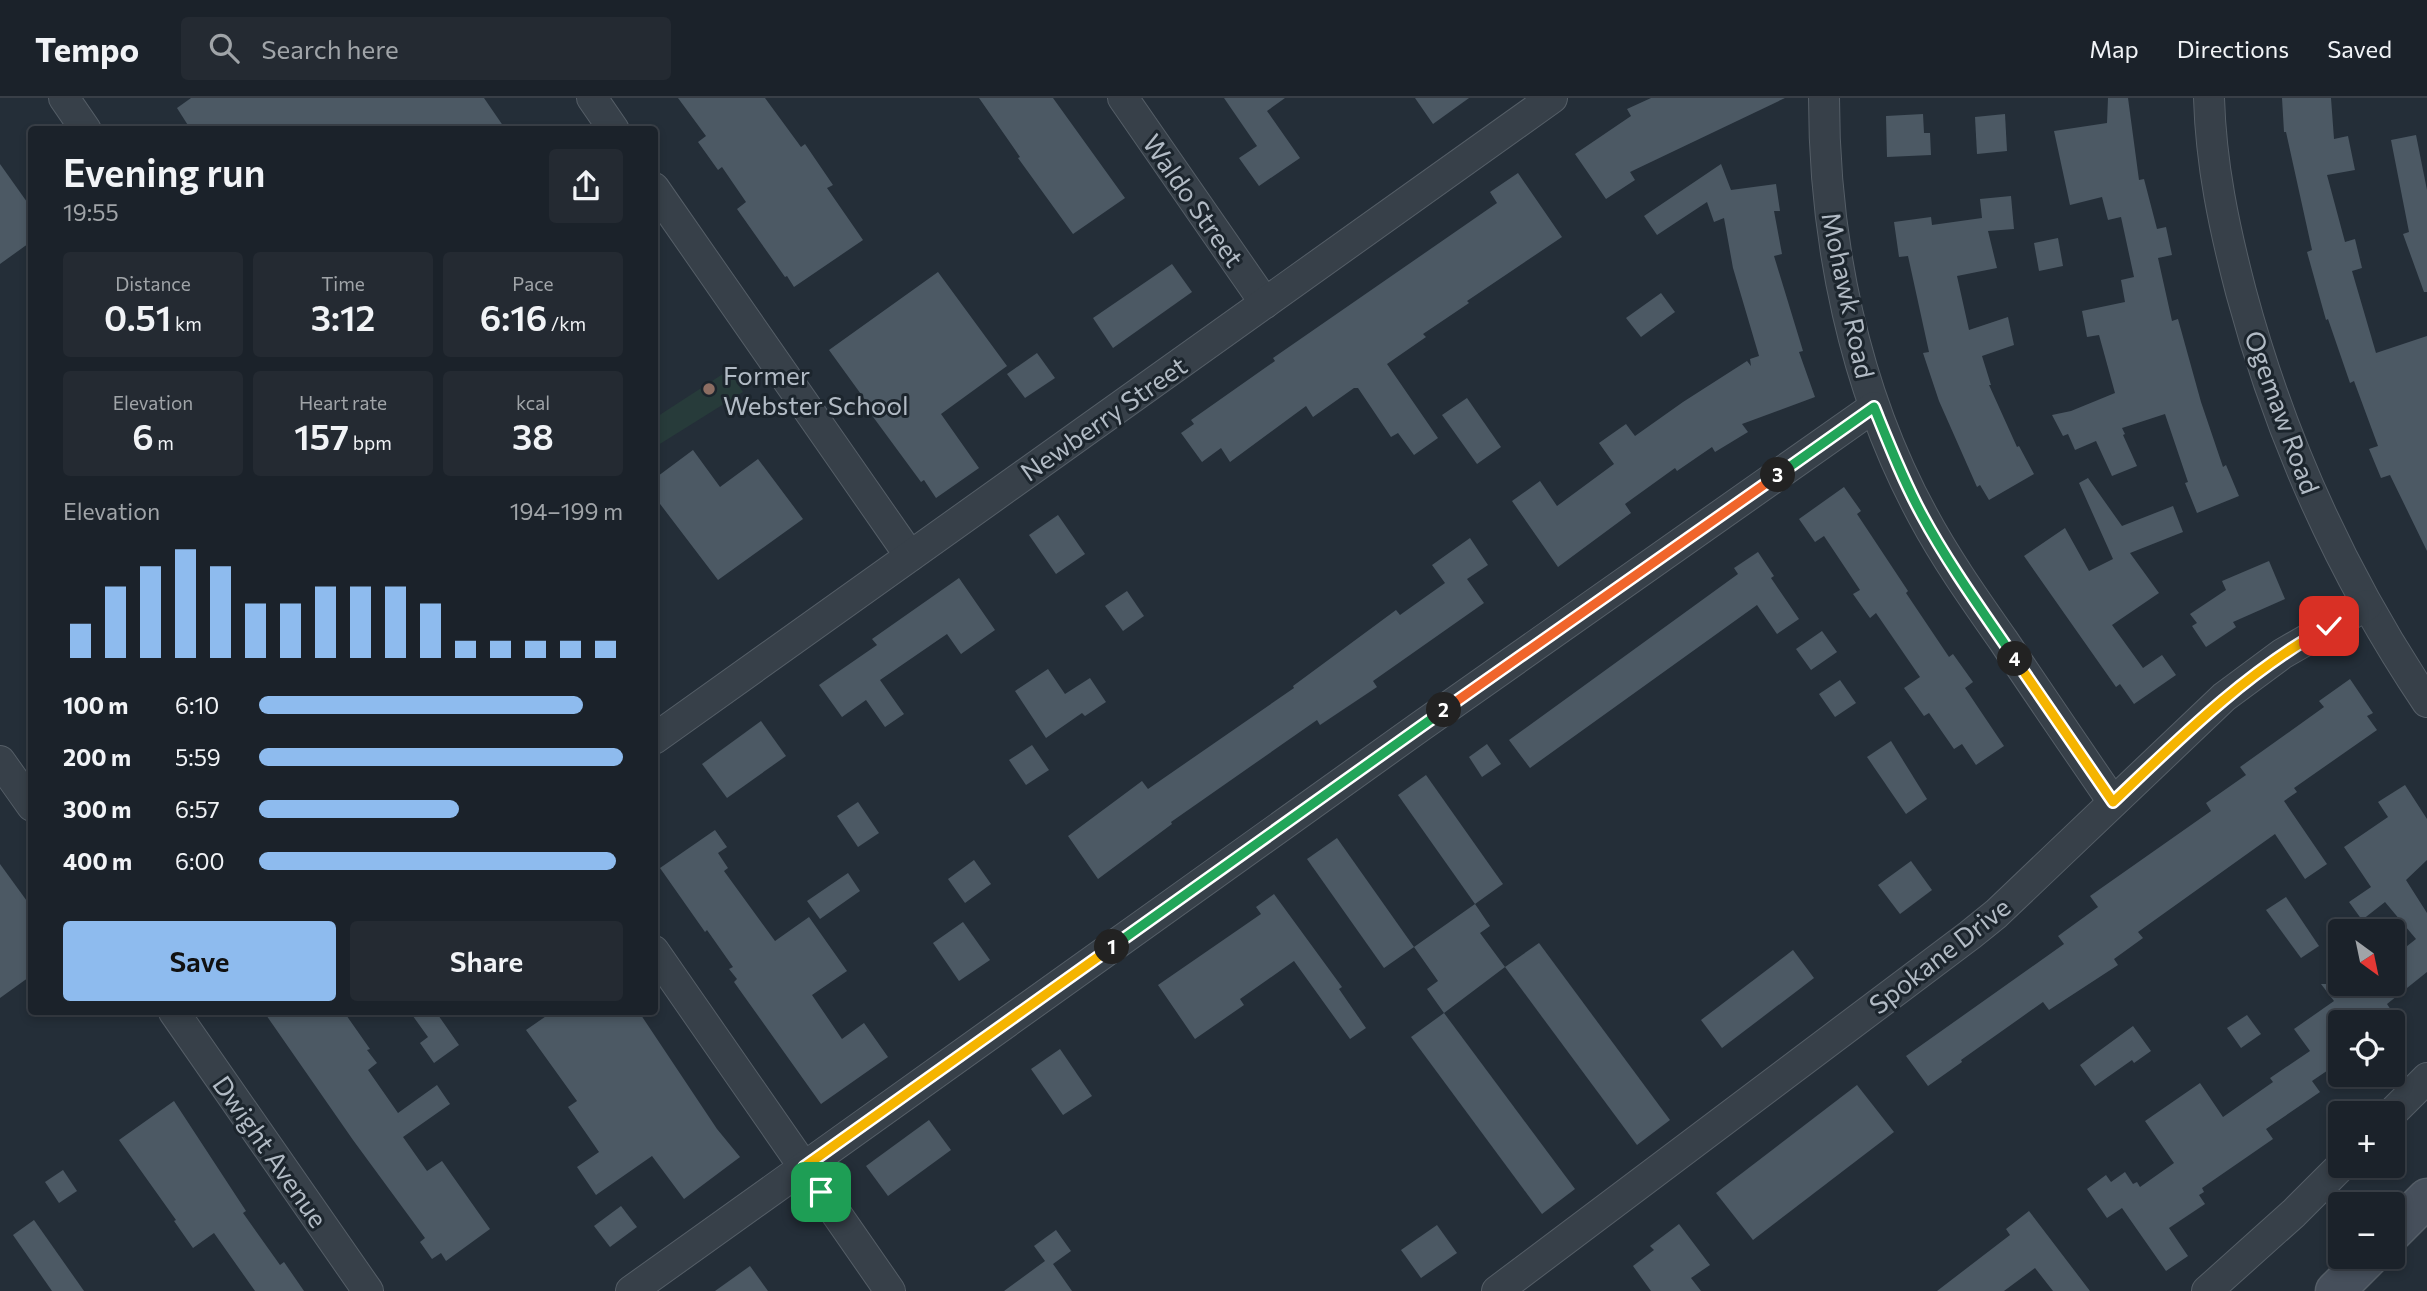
<!DOCTYPE html>
<meta charset="utf-8">
<style>
:root{--surface:#1b222a;--page:#242a32;--text:#f1f3f6;--muted:#a0a4a8;--line:#393f47;--accent:#8ebbee}
body{margin:0;font-family:Commissioner,sans-serif;background:var(--page);color:var(--text);height:100vh;display:flex;flex-direction:column;font-size:26px;white-space:nowrap}
*{box-sizing:border-box;margin:0}
p{font-size:23px;color:var(--muted)}
.icon{flex:none;width:38px;height:38px;fill:none;stroke:currentColor;stroke-width:2;stroke-linecap:round;stroke-linejoin:round}
.map{position:relative;flex:1;overflow:hidden}
.panel{position:absolute;left:28px;top:28px;width:630px;height:889px;display:flex;flex-direction:column;background:var(--surface);border-radius:7px;box-shadow:0 4px 10px #0003,0 0 0 2px var(--line)}
.panel>*{flex:none}
.needle{width:46px;rotate:147deg}
.controls{position:absolute;left:2328px;top:821px;display:grid;gap:14px}
.controls a{display:grid;place-items:center;width:77px;height:77px;border-radius:7px;background:var(--surface);box-shadow:0 4px 10px #0003,0 0 0 2px var(--line);font-size:35px}
.pin{position:absolute;display:grid;place-items:center;width:60px;height:60px;color:#fff;margin:-30px;border-radius:14px;box-shadow:0 4px 10px #0006}
.km{position:absolute;width:35px;height:35px;margin:-18px;border-radius:50%;background:#222;color:#fff;font-size:19px;line-height:35px;text-align:center}
.round{display:grid;place-items:center;flex:none;width:74px;height:74px;border-radius:7px;background:var(--page)}
.head{display:flex;align-items:center;justify-content:space-between;height:119px;padding:0 35px}
h1{font-size:38px;font-weight:600;line-height:52px}
.stats{display:grid;grid-template-columns:repeat(3,1fr);gap:10px;height:119px;padding:7px 35px}
.stats div{display:grid;align-content:center;border-radius:7px;background:var(--page);text-align:center}
.stats b{font-size:35px;font-weight:600}
.stats small{font-size:19px;font-weight:400}
.stats p{font-size:19px}
.chart{height:196px;padding:14px 35px}
.chart p{display:flex;justify-content:space-between}
.chart svg{width:100%;height:126px;margin-top:7px;stroke:var(--accent);stroke-width:6}
.primary-button{display:flex;gap:14px;margin-top:auto;padding:14px 35px}
.primary-button a{flex:1;height:80px;border-radius:7px;background:var(--accent);color:#111;font-size:28px;font-weight:600;line-height:80px;text-align:center}
.primary-button a+a{background:var(--page);color:var(--text)}
ul{padding:0 35px;list-style:none;font-size:23px}
li{display:grid;grid-template-columns:112px 84px 1fr;align-items:center;height:52px}
li i{height:18px;border-radius:9px;background:var(--accent)}
header{display:flex;align-items:center;gap:42px;box-sizing:border-box;height:98px;padding:0 35px;background:var(--surface);border-bottom:2px solid var(--line)}
header strong{font-size:33px}
nav{display:flex;gap:38px;margin-inline-start:auto;font-size:24px}
.search{width:490px;height:63px;background:var(--page);display:flex;align-items:center;gap:18px;box-sizing:border-box;padding:0 24px;border-radius:7px;color:var(--muted);font-size:26px}
.map>svg:first-child{display:block}
.green{fill:#273b3a}
.building{fill:#4c5964}
.lines{fill:none;stroke-linecap:round;stroke-linejoin:round}
.minor-casing{stroke:#555e67;stroke-width:32}
.secondary-casing{stroke:#555e67;stroke-width:41}
.minor{stroke:#374049;stroke-width:30}
.secondary{stroke:#464f5b;stroke-width:38}
.split-1-casing{stroke:#fff;stroke-width:14}
.split-2-casing{stroke:#fff;stroke-width:14}
.split-3-casing{stroke:#fff;stroke-width:14}
.split-4-casing{stroke:#fff;stroke-width:14}
.split-5-casing{stroke:#fff;stroke-width:14}
.split-1{stroke:#f5b400;stroke-width:9}
.split-2{stroke:#22a559;stroke-width:9}
.split-3{stroke:#f0652b;stroke-width:9}
.split-4{stroke:#22a559;stroke-width:9}
.split-5{stroke:#f5b400;stroke-width:9}
.education-dot{fill:#8d6e63;stroke:#1c252d;stroke-width:2.5}
.labels{text-anchor:middle;dominant-baseline:central;stroke-width:6;stroke-linejoin:round;paint-order:stroke}
.street-label{font-size:26px;fill:#b2bbc5;stroke:#1c252d}
.poi-label{font-size:26px;fill:#b2bbc5;stroke:#1c252d;text-anchor:start}
</style>
<header>
<strong>Tempo</strong>
<div class="search"><svg class="icon" aria-label="search" viewBox="0 0 24 24"><circle cx="10" cy="10" r="6"/><path d="M15 15l6 6"/></svg>Search here</div>
<nav><a>Map</a><a>Directions</a><a>Saved</a></nav>
</header>
<div class="map">
<svg width="2427" height="1193" viewBox="0 0 2427 1193">
<rect width="100%" height="100%" fill="#242e38"/>
<polygon class="green" points="729,272 743,294 655,349 655,320"/>
<g class="building">
<polygon points="191,0 484,0 506,32 191,32 177,10"/>
<polygon points="678,0 765,0 801,49 805,46 833,87 827,90 863,142 794,189 787,178 785,179 737,111 746,104 722,69 718,72 698,44 706,38"/>
<polygon points="979,0 1053,0 1125,100 1073,136 1018,60 1020,59"/>
<polygon points="1224,0 1285,0 1267,13 1300,60 1259,88 1239,60 1257,48"/>
<polygon points="1415,0 1469,0 1433,26"/>
<polygon points="1651,0 1785,0 1630,74 1635,82 1606,101 1575,56 1631,18 1627,11"/>
<polygon points="2108,0 2128,0 2139,82 2144,81 2157,131 2166,129 2172,157 2158,160 2172,223 2178,221 2201,304 2223,369 2226,367 2239,398 2197,415 2185,385 2188,384 2165,316 2122,330 2125,336 2123,337 2137,368 2112,378 2096,343 2075,352 2068,336 2063,338 2052,317 2071,313 2115,295 2099,237 2087,239 2082,213 2125,204 2121,182 2134,179 2121,119 2108,122 2102,99 2070,107 2054,33 2107,25"/>
<polygon points="2282,0 2331,0 2334,41 2348,38 2355,72 2327,77 2345,144 2355,141 2362,170 2352,173 2376,255 2427,238 2427,453 2390,377 2381,380 2369,351 2378,348 2354,283 2350,285 2328,221 2326,222 2307,154 2312,152 2286,34 2284,34"/>
<polygon points="1923,16 1924,35 1930,35 1931,57 1887,59 1886,18"/>
<polygon points="2005,16 2007,53 1977,56 1975,19"/>
<polygon points="2416,37 2427,92 2427,194 2424,194 2403,136 2409,134 2391,42"/>
<polygon points="0,66 32,111 32,143 0,166"/>
<polygon points="1721,66 1731,92 1776,86 1780,113 1774,113 1782,156 1774,158 1803,253 1799,254 1815,299 1742,326 1748,334 1715,354 1712,349 1677,373 1675,370 1625,406 1631,415 1558,469 1512,403 1540,383 1557,408 1614,366 1599,345 1626,326 1635,338 1683,304 1747,263 1751,268 1750,261 1759,258 1733,170 1724,120 1714,124 1707,104 1657,137 1644,118"/>
<polygon points="1518,75 1562,139 1467,203 1469,205 1423,236 1426,239 1387,266 1438,340 1414,357 1398,335 1391,339 1358,290 1354,290 1313,319 1306,308 1230,364 1221,350 1202,364 1181,335 1194,326 1191,322 1275,263 1273,260 1497,105 1490,94"/>
<polygon points="2011,98 2014,131 1988,133 1997,170 1957,178 1969,232 2008,219 2014,247 1982,258 1991,287 1989,287 2017,349 2019,348 2034,376 1989,402 1980,387 1977,389 1939,303 1923,255 1929,254 1908,158 1899,159 1894,124 1931,119 1932,127 1982,120 1980,101"/>
<polygon points="2058,140 2063,168 2039,173 2034,145"/>
<polygon points="1172,166 1192,194 1113,250 1093,220"/>
<polygon points="938,174 1007,268 941,316 979,370 936,400 924,382 921,384 868,312 871,310 829,252"/>
<polygon points="1661,195 1675,214 1641,239 1626,220"/>
<polygon points="1037,255 1055,280 1025,300 1007,276"/>
<polygon points="1467,300 1501,349 1477,366 1442,317"/>
<polygon points="693,352 720,389 758,361 803,421 718,482 654,398 654,381"/>
<polygon points="2088,380 2122,428 2173,408 2183,434 2130,455 2159,495 2112,527 2143,570 2162,557 2176,577 2134,606 2120,586 2116,589 2024,458 2065,430 2089,473 2113,461 2079,385"/>
<polygon points="1844,389 1861,413 1857,416 1908,493 1906,495 1949,559 1953,556 1973,584 1965,590 2004,648 1976,667 1962,646 1954,651 1929,615 1924,618 1904,590 1920,579 1876,515 1870,520 1853,496 1860,492 1824,438 1815,444 1799,421"/>
<polygon points="1058,417 1085,456 1056,476 1029,437"/>
<polygon points="1470,440 1488,467 1467,481 1484,505 1373,583 1377,589 1320,627 1317,622 1171,724 1172,726 1098,781 1068,738 1142,683 1148,691 1294,590 1293,588 1396,512 1400,517 1445,485 1432,467"/>
<polygon points="1758,454 1774,478 1771,480 1799,521 1777,536 1757,507 1530,670 1509,642 1738,476 1734,470"/>
<polygon points="2269,463 2285,501 2233,524 2236,529 2206,549 2192,528 2197,525 2190,516 2226,492 2222,483"/>
<polygon points="959,480 995,532 961,556 947,536 880,582 904,616 885,629 866,602 842,619 819,587 877,547 872,541"/>
<polygon points="1127,493 1144,518 1123,533 1105,508"/>
<polygon points="1822,533 1837,554 1811,572 1796,551"/>
<polygon points="1048,571 1065,596 1090,580 1106,604 1085,618 1082,615 1046,640 1015,593"/>
<polygon points="2350,581 2373,615 2367,618 2377,632 2294,690 2297,694 2284,703 2327,766 2305,781 2275,736 2138,834 2143,840 2114,861 2118,867 2049,912 2043,904 1961,962 1962,964 1928,988 1906,958 2064,846 2058,838 2098,809 2090,798 2211,713 2206,705 2246,677 2240,669 2324,609 2319,603"/>
<polygon points="1840,582 1856,605 1835,619 1819,596"/>
<polygon points="761,623 786,658 727,700 702,666"/>
<polygon points="1891,643 1927,701 1906,716 1867,659"/>
<polygon points="1487,646 1501,666 1482,679 1469,659"/>
<polygon points="1032,647 1049,672 1026,687 1009,662"/>
<polygon points="1426,677 1503,786 1475,806 1398,697"/>
<polygon points="2405,687 2427,721 2427,762 2406,782 2427,815 2427,874 2387,906 2399,924 2340,924 2340,964 2312,983 2320,994 2266,1031 2273,1041 2202,1090 2204,1094 2199,1097 2205,1106 2169,1130 2188,1158 2166,1173 2122,1110 2107,1120 2087,1091 2106,1077 2111,1084 2125,1074 2133,1086 2137,1084 2140,1089 2174,1065 2145,1023 2200,985 2223,1019 2273,984 2270,980 2310,953 2294,931 2334,903 2321,886 2392,886 2392,860 2416,841 2385,804 2362,822 2349,804 2371,789 2344,749 2388,719 2378,704"/>
<polygon points="858,704 879,735 858,749 837,718"/>
<polygon points="715,732 727,749 718,755 728,770 724,773 775,843 809,819 847,873 812,897 842,941 864,925 888,959 821,1006 734,884 737,881 729,871 733,869 707,832 705,834 660,770"/>
<polygon points="1337,740 1414,849 1384,870 1307,761"/>
<polygon points="974,762 991,786 965,805 948,781"/>
<polygon points="1911,763 1932,792 1900,816 1878,787"/>
<polygon points="0,766 32,810 32,877 0,900"/>
<polygon points="848,775 860,793 820,821 807,803"/>
<polygon points="1274,796 1342,889 1339,891 1366,930 1350,941 1294,863 1240,901 1244,907 1195,941 1158,887 1261,816 1256,809"/>
<polygon points="2286,799 2319,848 2301,860 2266,812"/>
<polygon points="1475,806 1490,828 1480,835 1505,869 1444,915 1427,891 1438,883 1414,849"/>
<polygon points="963,824 990,862 959,883 933,845"/>
<polygon points="1539,845 1670,1022 1637,1047 1505,869"/>
<polygon points="1793,852 1814,880 1722,950 1701,922"/>
<polygon points="264,914 344,914 370,951 367,952 377,965 368,972 398,1015 437,987 450,1006 403,1039 427,1073 442,1063 490,1131 446,1163 441,1155 432,1161 420,1144 425,1140 353,1042"/>
<polygon points="410,914 436,914 459,947 434,965 420,945 428,939"/>
<polygon points="552,914 639,914 717,1031 740,1059 684,1101 652,1058 596,1097 577,1069 599,1054 568,1009 577,1003 526,932"/>
<polygon points="1444,915 1575,1091 1542,1116 1411,939"/>
<polygon points="2247,917 2261,936 2241,950 2227,930"/>
<polygon points="2133,928 2151,953 2134,965 2132,962 2095,988 2080,967"/>
<polygon points="1060,951 1092,998 1063,1017 1031,971"/>
<polygon points="1857,987 1894,1034 1753,1142 1716,1095"/>
<polygon points="174,1003 246,1113 243,1115 280,1167 284,1164 304,1193 255,1193 214,1135 193,1150 174,1123 176,1122 119,1042"/>
<polygon points="929,1022 951,1052 888,1098 866,1068"/>
<polygon points="63,1072 77,1093 59,1105 45,1084"/>
<polygon points="621,1108 637,1129 610,1149 594,1128"/>
<polygon points="2029,1113 2090,1193 2053,1193 2035,1170 2004,1193 1937,1193 2010,1137 2006,1131"/>
<polygon points="34,1122 84,1193 52,1193 13,1137"/>
<polygon points="1679,1126 1710,1167 1691,1180 1701,1193 1651,1193 1633,1168 1654,1152 1650,1148"/>
<polygon points="1437,1127 1457,1155 1421,1180 1401,1152"/>
<polygon points="1056,1132 1071,1153 1053,1166 1072,1193 1004,1193 1045,1163 1034,1148"/>
<polygon points="750,1168 768,1193 715,1193"/>
</g>
<g class="lines">
<defs>
<g id="minor">
<polyline points="64,0 86,32"/>
<polyline points="592,0 614,32"/>
<polyline points="1123,0 1265,205"/>
<path d="M 1824,0 C 1824,143 1854,291 1923,418 C 1946,461 1975,502 2003,542 C 2039,596 2076,650 2113,704"/>
<path d="M 2209,0 C 2211,67 2224,129 2241,194 C 2280,339 2343,479 2427,604"/>
<polyline points="654,90 910,458"/>
<polyline points="654,641 1552,0"/>
<polyline points="0,663 32,708"/>
<polyline points="654,853 890,1193"/>
<polyline points="174,914 368,1193"/>
<polyline points="2392,1015 2427,980"/>
<polyline points="631,1193 1421,628 1874,309"/>
<polyline points="1497,1193 1970,837 1996,816 2224,599 2282,556 2367,507"/>
<polyline points="2207,1193 2294,1115 2341,1068"/>
</g>
<g id="secondary">
<polyline points="2392,1135 2427,1100"/>
<polyline points="2335,1193 2370,1158"/>
</g>
</defs>
<use href="#minor" class="minor-casing"/>
<use href="#secondary" class="secondary-casing"/>
<use href="#minor" class="minor"/>
<use href="#secondary" class="secondary"/>
</g>
<g class="lines">
<defs>
<polyline id="split-1" points="821,1094 804,1069 1112,849"/>
<polyline id="split-2" points="1112,849 1444,612"/>
<polyline id="split-3" points="1444,612 1778,377"/>
<path id="split-4" d="M 1778,377 L 1874,309 C 1889,346 1903,382 1922,417 C 1949,467 1983,514 2015,561"/>
<path id="split-5" d="M 2015,561 L 2113,704 C 2181,639 2246,574 2329,528"/>
</defs>
<use href="#split-1" class="split-1-casing"/>
<use href="#split-2" class="split-2-casing"/>
<use href="#split-3" class="split-3-casing"/>
<use href="#split-4" class="split-4-casing"/>
<use href="#split-5" class="split-5-casing"/>
<use href="#split-1" class="split-1"/>
<use href="#split-2" class="split-2"/>
<use href="#split-3" class="split-3"/>
<use href="#split-4" class="split-4"/>
<use href="#split-5" class="split-5"/>
</g>
<circle class="education-dot" cx="709" cy="291" r="7"/>
<g class="labels">
<g class="street-label">
<text transform="translate(1194 102) rotate(55)">Waldo Street</text>
<text transform="translate(1849 197) rotate(78)">Mohawk Road</text>
<text transform="translate(2283 314) rotate(70)">Ogemaw Road</text>
<text transform="translate(1103 320) rotate(-35)">Newberry Street</text>
<text transform="translate(1939 857) rotate(-38)">Spokane Drive</text>
<text transform="translate(271 1053) rotate(55)">Dwight Avenue</text>
</g>
<g class="poi-label">
<text x="723" y="276">Former<tspan x="723" dy="30">Webster School</tspan></text>
</g>
</g>
</svg>
<div class="controls">
<a><svg class="needle" viewBox="-14 -14 28 28"><path d="M0-13l5 13h-10z" fill="#e53935"/><path d="M0 13l5-13h-10z" fill="#a0a4a8"/></svg></a>
<a><svg class="icon" aria-label="locate" viewBox="0 0 24 24"><circle cx="12" cy="12" r="6"/><path d="M12 2v4M12 18v4M2 12h4M18 12h4"/></svg></a>
<a>+</a>
<a>−</a>
</div>
<div class="pin" style="left:821px;top:1094px;background:#1e9e55"><svg class="icon" aria-label="arrive" viewBox="0 0 24 24"><path d="M6 21V4h12l-3 4 3 4H6"/></svg></div>
<div class="pin" style="left:2329px;top:528px;background:#d93025"><svg class="icon" aria-label="check" viewBox="0 0 24 24"><path d="M5 12l5 5 9-10"/></svg></div>
<b class="km" style="left:1112px;top:849px">1</b>
<b class="km" style="left:1444px;top:612px">2</b>
<b class="km" style="left:1778px;top:377px">3</b>
<b class="km" style="left:2015px;top:561px">4</b>
<section class="panel">
<div class="head"><div><h1>Evening run</h1><p>19:55</p></div><a class="round"><svg class="icon" aria-label="share" viewBox="0 0 24 24"><path d="M12 15V3M7 8l5-5 5 5M5 13v7h14v-7"/></svg></a></div>
<div class="stats">
<div><p>Distance</p><b>0.51<small> km</small></b></div>
<div><p>Time</p><b>3:12</b></div>
<div><p>Pace</p><b>6:16<small> /km</small></b></div>
</div>
<div class="stats">
<div><p>Elevation</p><b>6<small> m</small></b></div>
<div><p>Heart rate</p><b>157<small> bpm</small></b></div>
<div><p>kcal</p><b>38</b></div>
</div>
<div class="chart"><p><span>Elevation</span>194–199 m</p>
<svg viewBox="0 0 160 44" preserveAspectRatio="none"><path d="M5 44V32M15 44V19M25 44V12M35 44V6M45 44V12M55 44V25M65 44V25M75 44V19M85 44V19M95 44V19M105 44V25M115 44V38M125 44V38M135 44V38M145 44V38M155 44V38"/></svg>
</div>
<ul>
<li><b>100 m</b>6:10<i style="width:89%"></i></li>
<li><b>200 m</b>5:59<i style="width:100%"></i></li>
<li><b>300 m</b>6:57<i style="width:55%"></i></li>
<li><b>400 m</b>6:00<i style="width:98%"></i></li>
</ul>
<div class="primary-button"><a>Save</a><a>Share</a></div>
</section>
</div>
